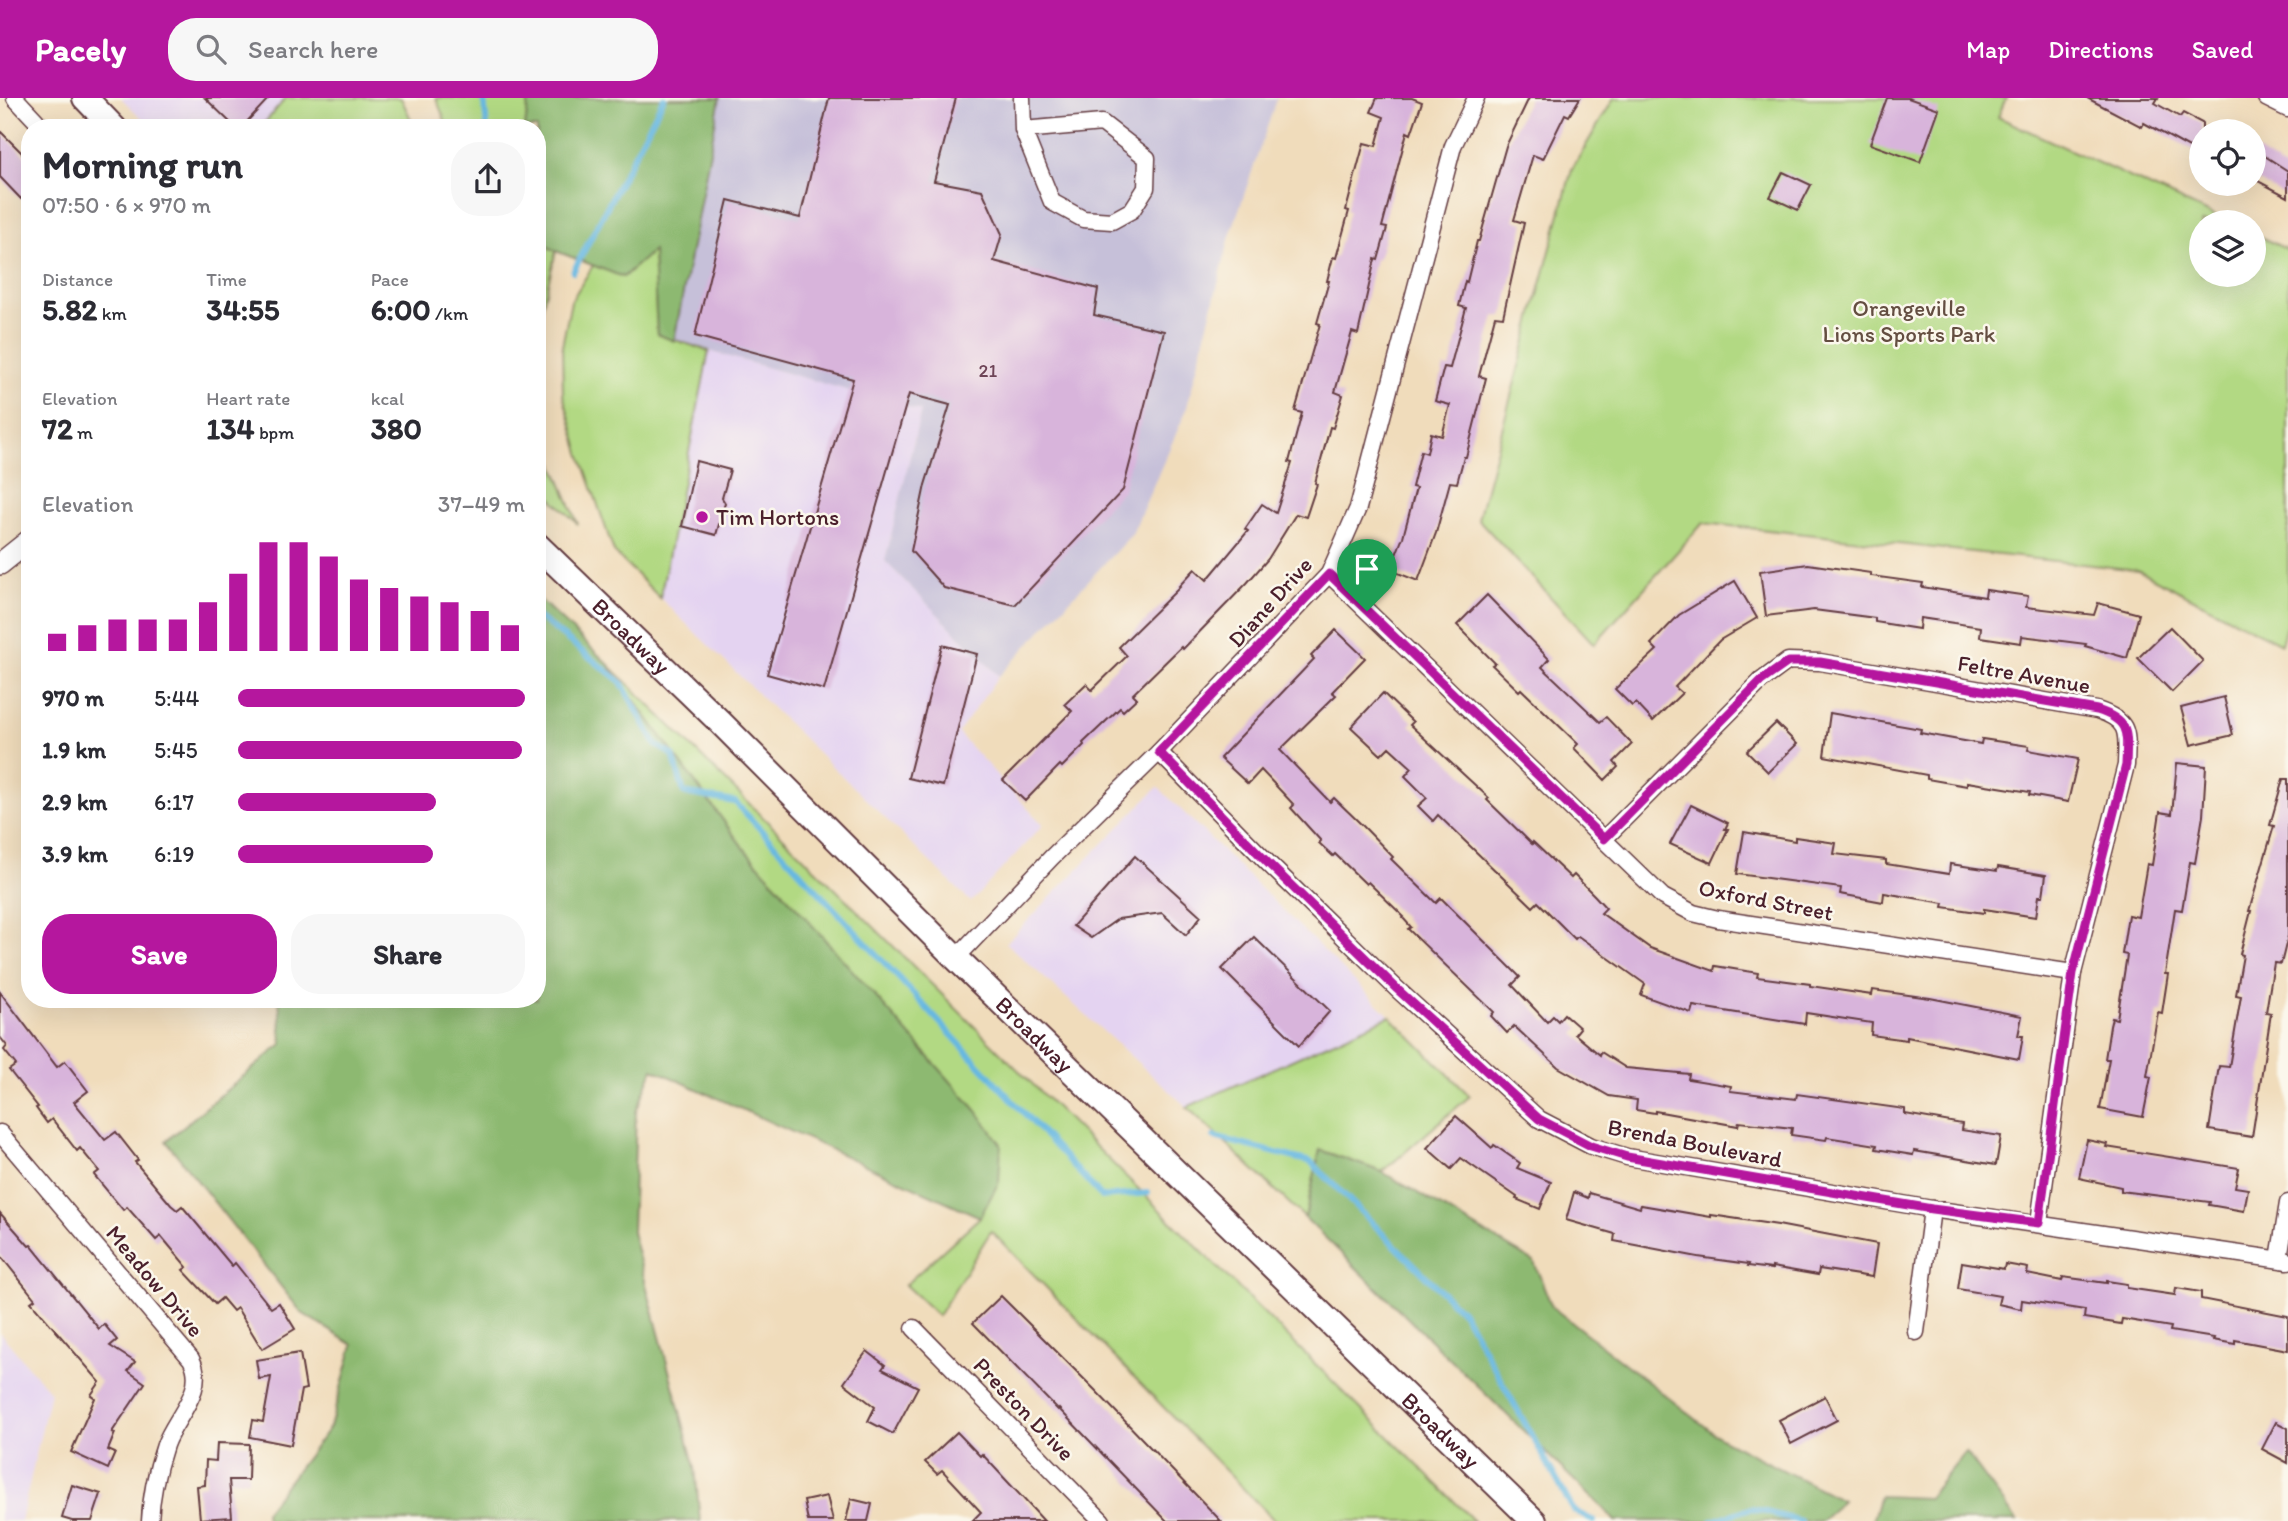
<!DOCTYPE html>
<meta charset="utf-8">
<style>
:root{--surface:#fff;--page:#f7f7f7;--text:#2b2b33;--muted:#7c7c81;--accent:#b5179e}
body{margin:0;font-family:Itim,sans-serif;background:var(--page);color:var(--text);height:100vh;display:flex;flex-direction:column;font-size:26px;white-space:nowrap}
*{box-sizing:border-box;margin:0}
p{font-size:23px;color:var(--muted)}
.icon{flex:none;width:38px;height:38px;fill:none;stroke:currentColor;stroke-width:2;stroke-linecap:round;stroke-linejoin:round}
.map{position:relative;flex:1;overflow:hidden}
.drawer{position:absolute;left:21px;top:21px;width:525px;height:889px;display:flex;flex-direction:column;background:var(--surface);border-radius:28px;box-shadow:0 7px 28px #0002}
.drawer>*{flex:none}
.controls{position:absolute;left:2189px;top:21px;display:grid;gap:14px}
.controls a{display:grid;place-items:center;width:77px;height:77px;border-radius:50%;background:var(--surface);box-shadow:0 7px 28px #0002;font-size:35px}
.pin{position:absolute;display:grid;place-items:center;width:60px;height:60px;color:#fff;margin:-72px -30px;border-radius:50% 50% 50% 0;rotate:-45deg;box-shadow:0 0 7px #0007}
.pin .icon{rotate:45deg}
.round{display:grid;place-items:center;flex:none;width:74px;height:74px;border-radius:28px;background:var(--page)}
.summary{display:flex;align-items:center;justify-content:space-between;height:119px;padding:0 21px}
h1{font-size:38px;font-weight:700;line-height:52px}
.stats{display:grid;grid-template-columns:repeat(3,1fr);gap:10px;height:119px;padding:7px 21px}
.stats div{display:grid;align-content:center}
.stats b{font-size:30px;font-weight:700}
.stats small{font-size:19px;font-weight:400}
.stats p{font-size:19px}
.chart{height:196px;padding:14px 21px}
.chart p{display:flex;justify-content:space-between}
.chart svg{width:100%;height:126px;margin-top:7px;stroke:var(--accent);stroke-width:6}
.action{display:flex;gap:14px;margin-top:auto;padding:14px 21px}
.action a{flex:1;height:80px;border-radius:28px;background:var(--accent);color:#fff;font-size:28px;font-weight:700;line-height:80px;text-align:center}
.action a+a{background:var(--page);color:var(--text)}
ul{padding:0 21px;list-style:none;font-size:23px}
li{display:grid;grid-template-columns:112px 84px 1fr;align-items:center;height:52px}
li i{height:18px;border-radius:9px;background:var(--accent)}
header{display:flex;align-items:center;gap:42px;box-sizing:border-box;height:98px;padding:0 35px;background:var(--accent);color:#fff}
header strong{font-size:33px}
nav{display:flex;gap:38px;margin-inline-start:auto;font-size:24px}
.search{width:490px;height:63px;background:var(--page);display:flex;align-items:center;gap:18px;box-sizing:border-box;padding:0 24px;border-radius:28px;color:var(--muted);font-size:26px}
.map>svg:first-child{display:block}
.built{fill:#e4d3f1}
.industrial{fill:#c6c0d9}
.green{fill:#b2d983;stroke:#7e7c57;stroke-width:2}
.forest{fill:#8db971;stroke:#6c6c4e;stroke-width:2}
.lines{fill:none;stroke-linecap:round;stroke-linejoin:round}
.stream{stroke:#66b8e1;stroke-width:6}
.building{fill:#d8b4db}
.street-casing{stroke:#633b41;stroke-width:19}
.secondary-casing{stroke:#633b41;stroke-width:24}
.primary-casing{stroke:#633b41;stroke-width:28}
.street{stroke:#fff;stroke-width:16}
.secondary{stroke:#fff;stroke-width:21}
.primary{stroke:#fff;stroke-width:24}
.route-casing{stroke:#fff;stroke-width:14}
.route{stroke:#b5179e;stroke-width:9}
.poi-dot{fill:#b5179e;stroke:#fbf7ec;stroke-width:2.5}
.labels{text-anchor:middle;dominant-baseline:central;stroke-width:5;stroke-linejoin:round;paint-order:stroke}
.number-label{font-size:19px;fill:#6e4457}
.park-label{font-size:23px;fill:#644e41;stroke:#fbf7ec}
.poi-label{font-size:23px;fill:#4a1f2b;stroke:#fbf7ec;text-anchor:start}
.street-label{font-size:23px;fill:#4a1f2b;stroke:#fbf7ec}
</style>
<header>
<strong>Pacely</strong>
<div class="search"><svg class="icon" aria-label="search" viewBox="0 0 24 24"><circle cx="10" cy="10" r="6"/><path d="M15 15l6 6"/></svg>Search here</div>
<nav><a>Map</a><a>Directions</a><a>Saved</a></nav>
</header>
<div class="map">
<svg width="2288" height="1423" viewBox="0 0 2288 1423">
<rect width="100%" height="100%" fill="#fbf7ec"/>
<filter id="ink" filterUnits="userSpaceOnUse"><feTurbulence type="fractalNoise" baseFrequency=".0143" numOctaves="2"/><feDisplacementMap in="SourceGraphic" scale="14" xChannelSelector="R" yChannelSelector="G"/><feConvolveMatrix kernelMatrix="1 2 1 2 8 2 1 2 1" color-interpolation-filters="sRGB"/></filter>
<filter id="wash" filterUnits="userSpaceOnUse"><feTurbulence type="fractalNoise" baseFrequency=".00686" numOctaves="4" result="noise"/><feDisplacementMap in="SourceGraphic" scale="28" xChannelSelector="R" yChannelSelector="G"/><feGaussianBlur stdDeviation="1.57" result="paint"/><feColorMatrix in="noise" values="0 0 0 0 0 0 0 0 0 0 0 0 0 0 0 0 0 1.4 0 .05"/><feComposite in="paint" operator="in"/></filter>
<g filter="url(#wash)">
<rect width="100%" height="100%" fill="#f0dcbb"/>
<g class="built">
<polygon points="121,0 286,0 260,30 152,30"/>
<polygon points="709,253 921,313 885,463 999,578 958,635 1043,727 971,804 660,500"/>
<polygon points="1158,689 1390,918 1187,1009 1006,845"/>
<polygon points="0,1235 50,1294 21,1423 0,1423"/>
</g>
<polygon class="industrial" points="720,0 1277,0 1230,138 1186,313 1132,436 999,578 885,463 921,313 674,243"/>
<g class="green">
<polygon points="286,0 401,0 415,30 260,30"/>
<polygon points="436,0 529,0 525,30 448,30"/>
<polygon points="1614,0 2006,0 1998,19 2228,124 2202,124 2202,177 2254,177 2254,136 2288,152 2288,521 2281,546 2138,472 1703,425 1594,546 1478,421 1572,71"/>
<polygon points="537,143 556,153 537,230"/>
<polygon points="653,152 657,236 709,253 660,500 614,454 580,355 563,297 562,248 571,203 594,166 623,179"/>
<polygon points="537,326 578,426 537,386"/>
<polygon points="607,565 1474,1423 1275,1423 991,1133 938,1218 905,1187 980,1119 742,748"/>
<polygon points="1390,918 1470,998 1382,1074 1320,1052 1305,1120 1187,1009"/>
</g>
<g class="forest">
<polygon points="529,0 720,0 674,243 657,236 653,153 623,179 556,153 537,143 537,30 525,30"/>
<polygon points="537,499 607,565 742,748 976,1012 1001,1046 999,1084 980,1119 653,971 636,1014 632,1134 695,1370 700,1423 266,1423 265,1414 330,1329 353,1247 302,1215 166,1043 282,946 279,901 537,901"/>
<polygon points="1320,1052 1382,1074 1534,1164 1552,1209 1720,1340 1842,1402 1822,1423 1616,1423 1305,1120"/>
<polygon points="1966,1354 2017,1423 1872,1423 1880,1398 1928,1400"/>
</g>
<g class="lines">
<g class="stream">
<polyline points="484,0 487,30"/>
<polyline points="573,174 664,0"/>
<polyline points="537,518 621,584 656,647 673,657 684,695 735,704 1102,1099 1148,1095"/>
<polyline points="1214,1039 1311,1064 1464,1216 1574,1413 1594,1423"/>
<polyline points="1712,1423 1751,1410 1800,1423"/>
</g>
</g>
<g id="blocks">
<g class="building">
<polygon points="205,0 269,0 241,30 236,30"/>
<polygon points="829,0 956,0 934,83 982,92 1002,136 994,163 1098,191 1094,217 1164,233 1123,392 1015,507 944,490 911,453 925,387 950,307 909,296 824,592 767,576 853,281 695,238 728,102 800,120"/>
<polygon points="1377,0 1412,0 1422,4 1411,36 1407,34 1382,129 1387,130 1378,162 1375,161 1358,236 1352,234 1335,294 1343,297 1333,330 1330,329 1315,385 1317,386 1306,419 1296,416 1268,461 1247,485 1183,551 1181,549 1133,596 1137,600 1123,613 1120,610 1083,645 1084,647 1062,669 1060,667 1025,703 1003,682 1072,613 1065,606 1086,586 1092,592 1127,558 1119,549 1180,489 1179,488 1195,471 1207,482 1248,433 1245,431 1262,406 1276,415 1292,365 1289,364 1302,315 1295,313 1320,226 1317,225 1329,183 1327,183 1333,159 1336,160 1349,113 1346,112 1355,78 1364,45 1376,48 1384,19 1371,14"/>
<polygon points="1529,0 1580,0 1569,18 1565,16 1543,61 1533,57 1514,122 1524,125 1503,219 1495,218 1479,278 1486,280 1466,359 1464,359 1457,385 1450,384 1436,435 1418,483 1390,472 1403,439 1416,390 1412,389 1421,353 1427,355 1431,335 1442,338 1450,307 1435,303 1444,269 1450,270 1466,210 1459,208 1465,183 1467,184 1477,143 1479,143 1506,48"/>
<polygon points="1887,0 1908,0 1939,11 1920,64 1870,46"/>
<polygon points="2087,0 2158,0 2155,5 2180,19 2183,15 2202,25 2202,57 2144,25 2142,29"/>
<polygon points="0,33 30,63 30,92 21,101 0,79"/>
<polygon points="2254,51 2288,73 2288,99 2254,81"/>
<polygon points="1783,74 1811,87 1798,112 1770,99"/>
<polygon points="696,363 730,372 722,400 725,405 716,437 682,428"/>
<polygon points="1808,466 1871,475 1871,478 1923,485 1922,489 1985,499 1986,492 2028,498 2026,509 2094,517 2098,505 2139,516 2127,560 2085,548 2086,546 2022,538 2021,545 1980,539 1981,529 1920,520 1919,531 1875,524 1875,520 1814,512 1766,518 1760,473"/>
<polygon points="1735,483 1757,520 1720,542 1675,589 1682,595 1653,623 1636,605 1632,608 1615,591 1657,552 1651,546 1679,517"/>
<polygon points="1487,497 1549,561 1542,569 1600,624 1606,619 1632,646 1614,664 1618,669 1605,682 1574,650 1578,646 1521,591 1519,593 1492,567 1495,565 1457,527"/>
<polygon points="2170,529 2203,563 2172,594 2138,560"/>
<polygon points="1336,532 1365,560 1332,594 1336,597 1280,652 1330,704 1334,700 1363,728 1393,759 1391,761 1436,805 1441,800 1520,879 1512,887 1547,924 1553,918 1558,923 1564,916 1580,930 1575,936 1600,957 1601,954 1626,970 1689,976 1688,981 1731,988 1730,993 1796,1001 1797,996 1905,1011 1905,1016 1962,1026 1961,1032 2001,1038 1996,1067 1914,1053 1913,1057 1876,1051 1877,1047 1827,1039 1826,1042 1791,1037 1792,1030 1739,1024 1738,1028 1655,1013 1655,1015 1636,1012 1637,1002 1609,998 1558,969 1514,928 1507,935 1491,918 1494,914 1408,831 1411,829 1403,820 1404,819 1368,784 1366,786 1335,756 1333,758 1319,745 1321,743 1291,710 1294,707 1261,672 1248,686 1220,660 1314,561 1311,558"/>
<polygon points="942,547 977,556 943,688 908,680"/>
<polygon points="1383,595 1413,624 1410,627 1489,700 1487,702 1532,746 1533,744 1571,780 1574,777 1595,798 1606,810 1601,815 1650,850 1714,873 1715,868 1758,875 1757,879 1810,886 1810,888 1872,897 1873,892 1930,900 2022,918 2018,938 2023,938 2019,961 1907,939 1907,942 1871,937 1872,925 1806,915 1805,926 1693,908 1691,915 1641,897 1645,886 1578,838 1575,841 1538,804 1533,809 1438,717 1433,723 1418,708 1427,700 1405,678 1412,670 1389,649 1381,657 1351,629"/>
<polygon points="2224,599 2233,637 2191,647 2181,610"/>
<polygon points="1830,615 1921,631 1920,635 1981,646 1982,641 2029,648 2028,652 2078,661 2068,704 2029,697 2030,694 1967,684 1967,688 1927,681 1927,677 1824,658"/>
<polygon points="1776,625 1797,646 1768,674 1747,653"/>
<polygon points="2177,665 2206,668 2203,718 2195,765 2190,764 2182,812 2175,811 2165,876 2168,876 2162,915 2158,914 2147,978 2151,979 2143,1019 2100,1011 2109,961 2105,961 2110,928 2112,920 2117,921 2127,857 2122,856 2128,817 2138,819 2147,766 2152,767 2160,714 2172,716"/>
<polygon points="2283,681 2288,681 2288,838 2281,866 2274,865 2266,914 2271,915 2252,1039 2209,1032 2219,968 2229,969 2241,898 2236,897 2243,857 2240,856 2251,813 2249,813 2274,728 2270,727"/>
<polygon points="1691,707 1728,725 1725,731 1728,731 1712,765 1670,746"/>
<polygon points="1744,734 1795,743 1795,739 1836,745 1834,756 1886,762 1886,766 1949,776 1950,766 1997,773 1998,769 2046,777 2043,798 2039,798 2036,819 1984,811 1984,815 1943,809 1944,805 1884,795 1883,804 1840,796 1841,790 1737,776"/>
<polygon points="1135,758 1201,818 1186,837 1162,815 1118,821 1091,840 1073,828"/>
<polygon points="1254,839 1330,913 1299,948 1222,871"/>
<polygon points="0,894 57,969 65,963 88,993 74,1004 105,1042 116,1034 138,1062 135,1064 171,1107 177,1112 182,1108 232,1168 235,1165 271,1210 279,1205 295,1231 262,1251 237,1210 233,1213 222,1200 215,1206 183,1172 187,1169 161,1138 156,1142 127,1109 123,1112 94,1077 99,1073 80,1050 77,1053 52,1021 47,1025 36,1010 38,1009 9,972 16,967 4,952 7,948 0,939"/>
<polygon points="1456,1018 1492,1050 1494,1047 1520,1065 1517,1070 1551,1084 1540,1111 1516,1101 1517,1099 1461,1060 1451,1071 1427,1050"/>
<polygon points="2087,1042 2107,1046 2106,1049 2239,1070 2235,1089 2248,1091 2244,1113 2209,1107 2210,1104 2121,1093 2121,1089 2079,1080"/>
<polygon points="1574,1094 1588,1100 1589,1095 1640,1110 1641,1107 1711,1119 1711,1117 1778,1127 1877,1146 1872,1179 1819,1171 1818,1177 1772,1169 1772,1171 1748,1168 1749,1166 1698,1159 1614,1143 1615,1136 1566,1122"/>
<polygon points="0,1115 29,1148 31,1147 99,1231 104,1226 117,1242 110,1248 135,1264 128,1273 145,1285 112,1334 115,1335 108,1352 115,1355 108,1371 71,1354 95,1300 91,1297 100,1284 31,1204 35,1201 0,1157"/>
<polygon points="1962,1164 2004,1171 2005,1166 2028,1170 2027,1176 2062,1183 2063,1179 2107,1185 2107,1183 2127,1186 2127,1190 2175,1197 2176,1190 2201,1194 2201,1201 2288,1218 2288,1252 2235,1242 2235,1246 2213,1242 2214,1240 2170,1233 2171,1229 2122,1221 2121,1226 2084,1220 2085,1212 2022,1202 2021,1211 1998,1206 2000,1198 1958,1191"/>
<polygon points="1001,1198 1095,1292 1221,1423 1167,1423 1059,1311 1058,1312 973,1225"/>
<polygon points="867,1253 885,1267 882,1271 918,1289 893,1336 868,1323 875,1309 844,1285"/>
<polygon points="300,1255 306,1291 301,1292 291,1347 250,1339 253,1322 263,1324 271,1279 259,1281 256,1262"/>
<polygon points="1825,1298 1837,1322 1791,1346 1779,1322"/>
<polygon points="2276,1324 2288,1330 2288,1365 2262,1351"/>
<polygon points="957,1334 980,1358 982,1356 1044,1423 972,1423 981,1414 942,1372 937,1376 925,1364"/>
<polygon points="217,1345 249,1346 248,1382 229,1382 232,1419 200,1421 197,1388 205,1387 206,1362 216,1363"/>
<polygon points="72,1387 101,1396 92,1423 72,1423 62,1420"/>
<polygon points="827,1398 833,1423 808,1423 804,1403"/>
<polygon points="851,1401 872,1406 868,1423 846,1423"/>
</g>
</g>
</g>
<g filter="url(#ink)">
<use href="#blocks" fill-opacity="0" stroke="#633b41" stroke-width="2"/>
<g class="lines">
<defs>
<g id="street">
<polyline points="15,0 43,30"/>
<polyline points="1022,0 1023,32 1052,104 1083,121 1112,123 1132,112 1146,90 1147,60 1102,25 1023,32"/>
<polyline points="2266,0 2288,11"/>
<polyline points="1329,476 1663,799 1693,815 1718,821 2073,875"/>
<polyline points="1159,654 1268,765 1397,891 1539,1021 1591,1048 1627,1059 1932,1111 2288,1163"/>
<path d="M 1604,741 L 1761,583 L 1788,563 L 1820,564 L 2097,612 C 2131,623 2127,635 2126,667 L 2073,875 L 2039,1125"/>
<polyline points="956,860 1052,759 1159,654 1329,476 1358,410 1453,48 1476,0"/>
<path d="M 0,1035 L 191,1261 C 208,1291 175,1319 165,1347 C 157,1371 151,1397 150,1423"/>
<polyline points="2279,1161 2288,1105"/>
<polyline points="914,1230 1102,1423"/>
<polyline points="1916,1234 1932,1111"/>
</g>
<polyline id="secondary" points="0,466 30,442"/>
<g id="primary">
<polyline points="85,0 114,30"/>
<path id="s1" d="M 537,447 L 721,625 L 956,860 L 1534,1423"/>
</g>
</defs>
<use href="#street" class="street-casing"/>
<use href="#secondary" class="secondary-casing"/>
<use href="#primary" class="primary-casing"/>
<use href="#street" class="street"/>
<use href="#secondary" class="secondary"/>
<use href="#primary" class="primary"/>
</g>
</g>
<g class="lines" filter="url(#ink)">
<defs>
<path id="route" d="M 1329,476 L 1604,741 L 1761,583 L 1788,564 L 1820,564 L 2097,612 C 2131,623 2127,635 2126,667 L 2073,875 L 2039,1125 L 1932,1111 L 1627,1059 L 1591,1048 L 1539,1021 L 1397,891 L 1268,765 L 1159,654 Z"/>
</defs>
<use href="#route" class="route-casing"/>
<use href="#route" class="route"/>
</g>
<circle class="poi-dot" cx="702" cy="419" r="7"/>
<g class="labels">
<g class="number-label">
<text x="988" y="272">21</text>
</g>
<g class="park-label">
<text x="1909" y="210">Orangeville<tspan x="1909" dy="26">Lions Sports Park</tspan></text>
</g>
<g class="poi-label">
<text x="716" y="419">Tim Hortons</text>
</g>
<g class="street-label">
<text transform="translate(1270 504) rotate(-48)">Diane Drive</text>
<text stroke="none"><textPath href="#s1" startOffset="131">Broadway</textPath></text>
<text transform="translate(2024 576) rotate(10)">Feltre Avenue</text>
<text transform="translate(1766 802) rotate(11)">Oxford Street</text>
<text stroke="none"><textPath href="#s1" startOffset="698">Broadway</textPath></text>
<text transform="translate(1695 1045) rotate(11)">Brenda Boulevard</text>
<text transform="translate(155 1183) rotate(50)">Meadow Drive</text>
<text transform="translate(1024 1311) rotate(46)">Preston Drive</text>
<text stroke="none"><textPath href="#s1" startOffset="1265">Broadway</textPath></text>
</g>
</g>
</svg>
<div class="controls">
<a><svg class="icon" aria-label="locate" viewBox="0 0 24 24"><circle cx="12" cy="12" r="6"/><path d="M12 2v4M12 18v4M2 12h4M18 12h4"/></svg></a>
<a><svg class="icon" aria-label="layers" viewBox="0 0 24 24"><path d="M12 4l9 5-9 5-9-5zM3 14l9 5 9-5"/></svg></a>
</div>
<div class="pin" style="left:1367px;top:513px;background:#1e9e55"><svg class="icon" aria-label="arrive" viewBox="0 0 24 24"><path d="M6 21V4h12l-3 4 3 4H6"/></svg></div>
<section class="drawer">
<div class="summary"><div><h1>Morning run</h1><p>07:50 · 6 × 970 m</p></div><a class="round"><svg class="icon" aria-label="share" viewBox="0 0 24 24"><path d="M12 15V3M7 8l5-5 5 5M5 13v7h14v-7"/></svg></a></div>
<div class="stats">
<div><p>Distance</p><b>5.82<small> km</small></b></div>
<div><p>Time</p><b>34:55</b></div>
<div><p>Pace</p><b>6:00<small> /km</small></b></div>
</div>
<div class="stats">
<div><p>Elevation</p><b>72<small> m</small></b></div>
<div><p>Heart rate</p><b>134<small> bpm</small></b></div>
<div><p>kcal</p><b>380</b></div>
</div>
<div class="chart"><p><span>Elevation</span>37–49 m</p>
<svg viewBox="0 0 160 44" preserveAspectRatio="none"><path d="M5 44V38M15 44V35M25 44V33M35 44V33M45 44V33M55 44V27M65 44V17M75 44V6M85 44V6M95 44V11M105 44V19M115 44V22M125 44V25M135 44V27M145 44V30M155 44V35"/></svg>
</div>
<ul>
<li><b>970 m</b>5:44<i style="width:100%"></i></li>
<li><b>1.9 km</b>5:45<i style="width:99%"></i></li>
<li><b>2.9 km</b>6:17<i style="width:69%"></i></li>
<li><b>3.9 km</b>6:19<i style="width:68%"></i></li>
</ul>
<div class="action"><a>Save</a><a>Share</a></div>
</section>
</div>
